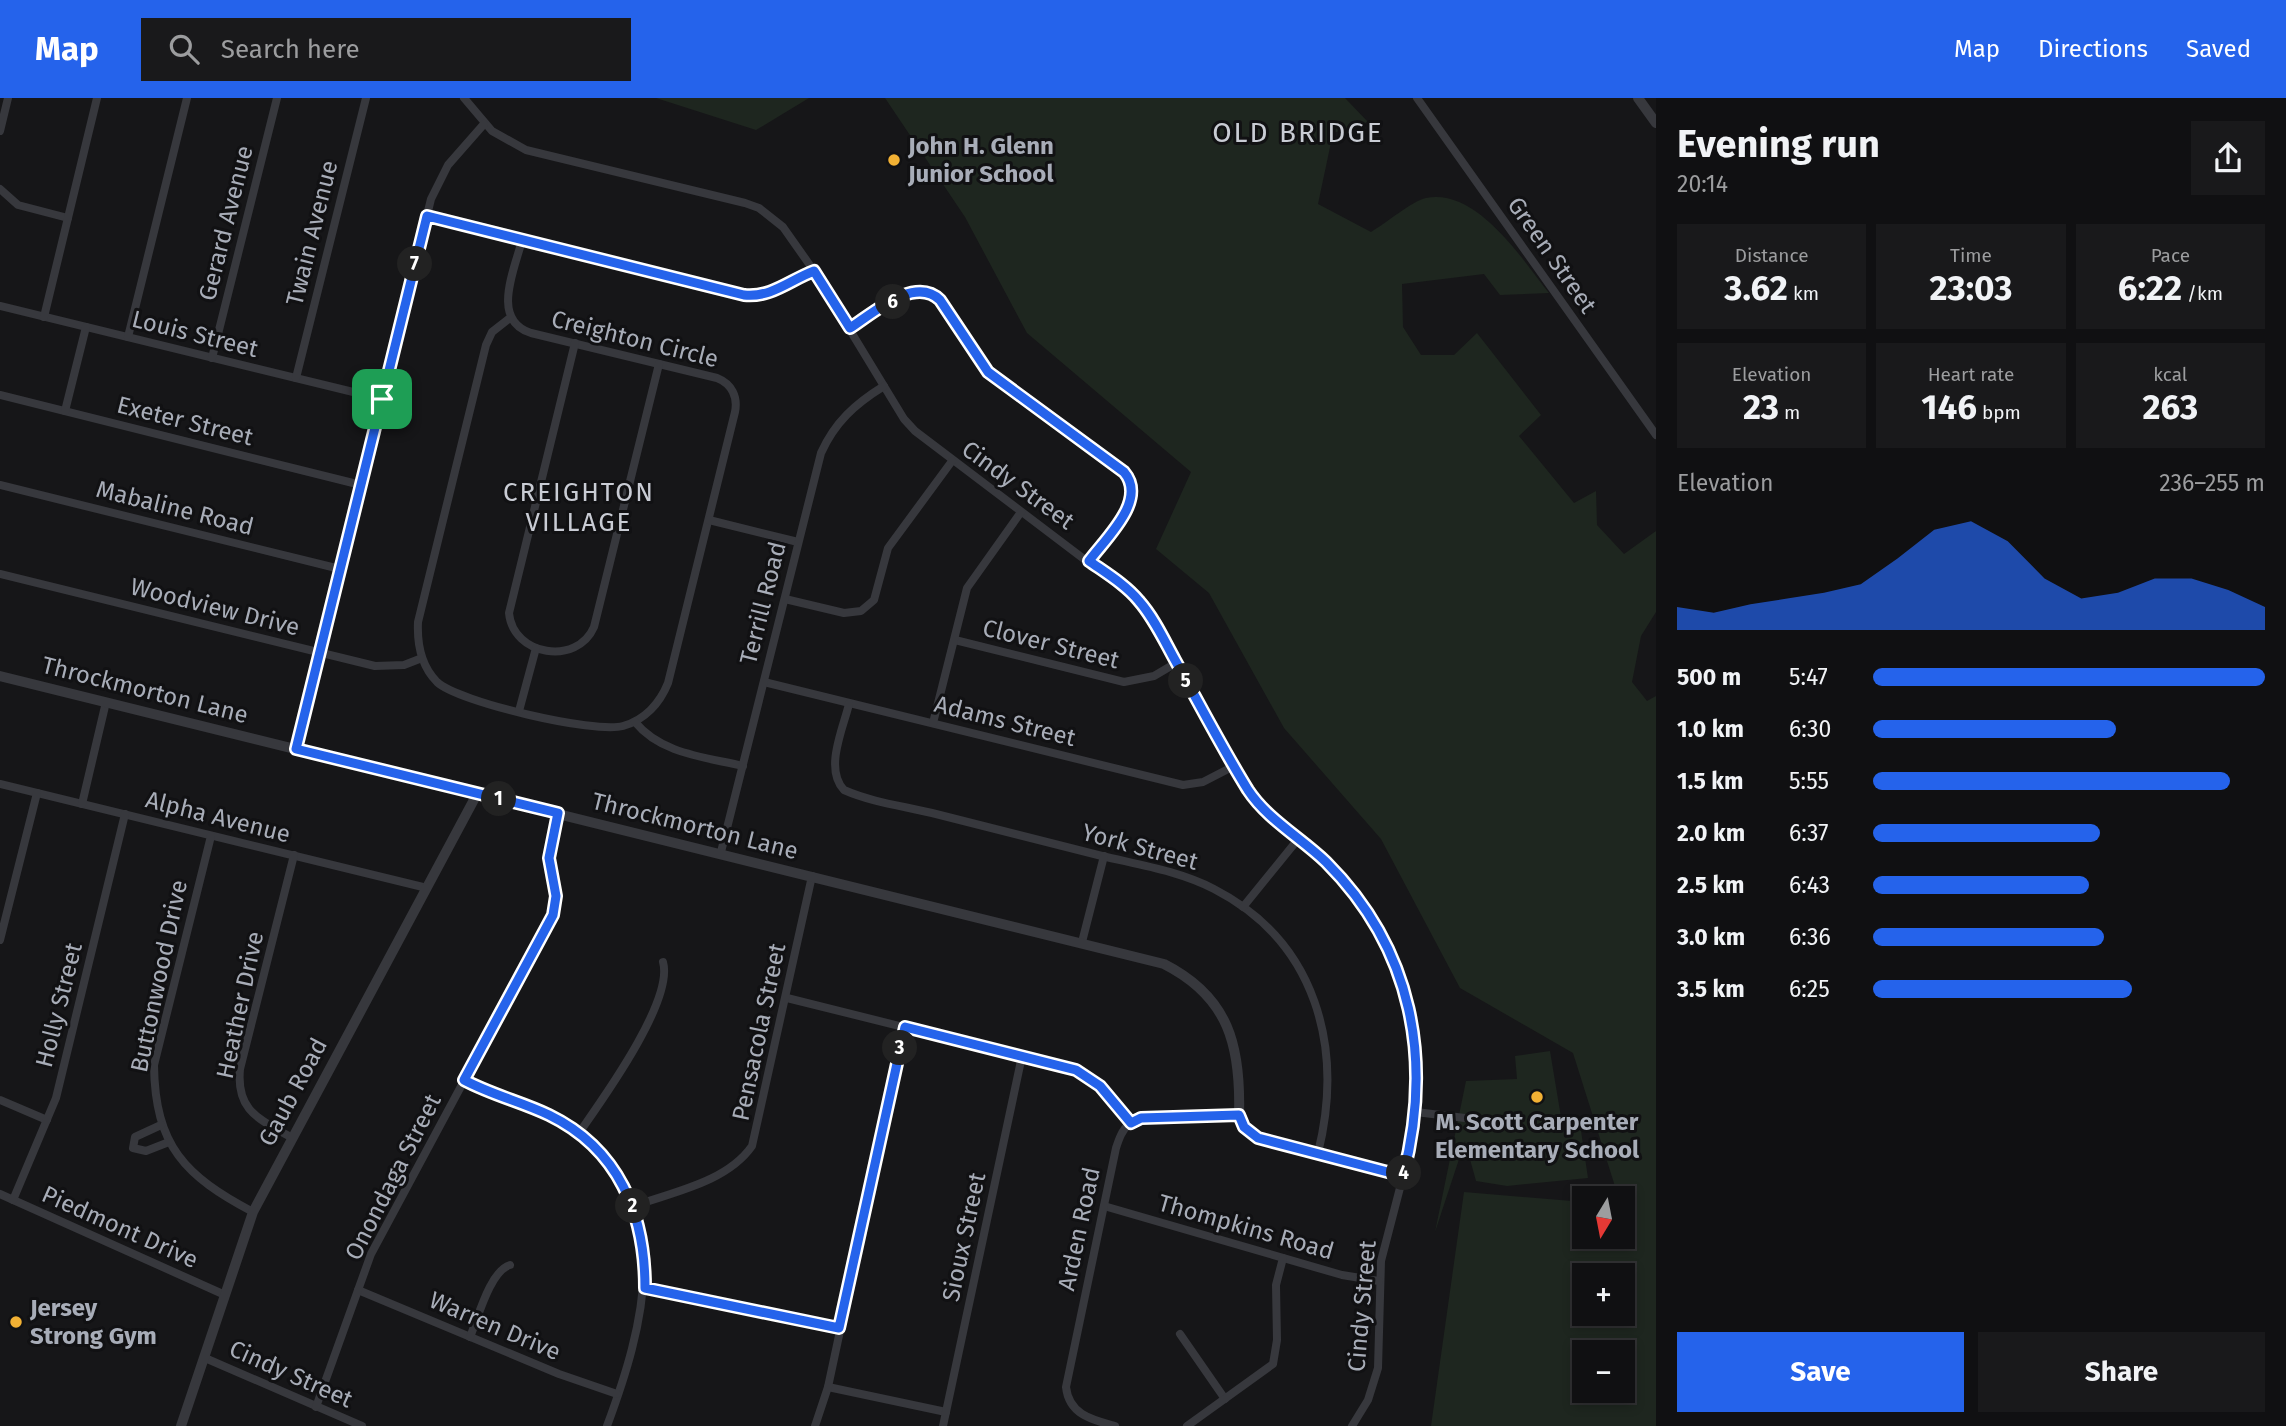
<!DOCTYPE html>
<meta charset="utf-8">
<style>
:root{--surface:#101012;--page:#19191b;--text:#f1f3f6;--muted:#9c9d9f;--line:#303032;--accent:#2563eb}
body{margin:0;font-family:"Fira Sans",sans-serif;background:var(--page);color:var(--text);height:100vh;display:flex;flex-direction:column;font-size:26px;white-space:nowrap}
*{box-sizing:border-box;margin:0}
p{font-size:23px;color:var(--muted)}
.icon{flex:none;width:38px;height:38px;fill:none;stroke:currentColor;stroke-width:2;stroke-linecap:round;stroke-linejoin:round}
.map{position:relative;flex:1;overflow:hidden}
.drawer{display:flex;flex-direction:column;background:var(--surface);width:630px}
.drawer>*{flex:none}
.needle{width:46px;rotate:190deg}
.controls{position:absolute;left:1572px;top:1088px;display:grid;gap:14px}
.controls a{display:grid;place-items:center;width:63px;height:63px;border-radius:0px;background:var(--surface);box-shadow:0 4px 10px #0003,0 0 0 2px var(--line);font-size:35px}
.pin{position:absolute;display:grid;place-items:center;width:60px;height:60px;color:#fff;margin:-30px;border-radius:14px;box-shadow:0 4px 10px #0006}
.km{position:absolute;width:35px;height:35px;margin:-18px;border-radius:50%;background:#222;color:#fff;font-size:19px;line-height:35px;text-align:center}
.round{display:grid;place-items:center;flex:none;width:74px;height:74px;border-radius:0px;background:var(--page)}
.summary{display:flex;align-items:center;justify-content:space-between;height:119px;padding:0 21px}
h1{font-size:38px;font-weight:700;line-height:52px}
.metrics{display:grid;grid-template-columns:repeat(3,1fr);gap:10px;height:119px;padding:7px 21px}
.metrics div{display:grid;align-content:center;border-radius:0px;background:var(--page);text-align:center}
.metrics b{font-size:35px;font-weight:700}
.metrics small{font-size:19px;font-weight:400}
.metrics p{font-size:19px}
.chart{height:196px;padding:14px 21px}
.chart p{display:flex;justify-content:space-between}
.chart svg{width:100%;height:126px;margin-top:7px;fill:var(--accent);opacity:.7}
.action{display:flex;gap:14px;margin-top:auto;padding:14px 21px}
.action a{flex:1;height:80px;border-radius:0px;background:var(--accent);color:#fff;font-size:28px;font-weight:700;line-height:80px;text-align:center}
.action a+a{background:var(--page);color:var(--text)}
ul{padding:0 21px;list-style:none;font-size:23px}
li{display:grid;grid-template-columns:112px 84px 1fr;align-items:center;height:52px}
li i{height:18px;border-radius:9px;background:var(--accent)}
header{display:flex;align-items:center;gap:42px;box-sizing:border-box;height:98px;padding:0 35px;background:var(--accent);color:#fff}
header strong{font-size:33px}
nav{display:flex;gap:38px;margin-inline-start:auto;font-size:24px}
.search{width:490px;height:63px;background:var(--page);display:flex;align-items:center;gap:18px;box-sizing:border-box;padding:0 24px;border-radius:0px;color:var(--muted);font-size:26px}
main{display:flex;flex:1;min-height:0}
.map>svg:first-child{display:block}
.green{fill:#1e261f;fill-rule:evenodd}
.lines{fill:none;stroke-linecap:round;stroke-linejoin:round}
.minor{stroke:#37383d;stroke-width:8}
.tertiary{stroke:#37383d;stroke-width:10}
.route-casing{stroke:#fff;stroke-width:14}
.route{stroke:#2563eb;stroke-width:9}
.poi-dot{fill:#f2b134;stroke:#111113;stroke-width:2.5}
.labels{text-anchor:middle;dominant-baseline:central;stroke-width:6;stroke-linejoin:round;paint-order:stroke}
.poi-label{font-size:24px;font-weight:bold;fill:#a8adb8;stroke:#111113;text-anchor:start}
.street-label{font-size:24px;fill:#a8adb8;stroke:#111113}
.neighbourhood-label{font-size:26px;letter-spacing:2px;fill:#c9ccd4;stroke:#111113}
.quarter-label{font-size:28px;letter-spacing:2px;fill:#c9ccd4;stroke:#111113}
</style>
<header>
<strong>Map</strong>
<div class="search"><svg class="icon" aria-label="search" viewBox="0 0 24 24"><circle cx="10" cy="10" r="6"/><path d="M15 15l6 6"/></svg>Search here</div>
<nav><a>Map</a><a>Directions</a><a>Saved</a></nav>
</header>
<main>
<div class="map">
<svg width="1656" height="1328" viewBox="0 0 1656 1328">
<rect width="100%" height="100%" fill="#161618"/>
<g class="green">
<polygon points="656,0 809,0 756,32"/>
<path d="M 885,0 L 1345,0 L 1368,24 L 1333,35 L 1318,106 L 1371,134 C 1385,126 1412,103 1426,100 C 1477,90 1522,161 1549,195 L 1500,197 L 1484,176 L 1402,186 L 1403,229 L 1421,257 L 1454,257 L 1477,235 L 1541,317 L 1519,338 L 1574,405 L 1596,393 L 1597,427 L 1624,456 L 1656,433 L 1656,514 L 1641,538 L 1632,584 L 1647,603 L 1656,598 L 1656,1328 L 1431,1328 L 1464,1094 L 1584,1104 L 1584,1139 L 1622,1139 L 1622,1101 L 1619,1101 L 1573,955 L 1460,890 L 1381,741 L 1284,630 L 1209,495 L 1156,451 L 1191,374 L 1027,235 L 965,119 ZM 1584,1178 L 1622,1178 L 1622,1216 L 1584,1216 ZM 1584,1255 L 1622,1255 L 1622,1293 L 1584,1293 Z"/>
<polygon points="1550,953 1562,1025 1580,1026 1588,1080 1507,1088 1476,1083 1465,1043 1435,1134 1466,983 1517,981 1515,958"/>
</g>
<g class="lines">
<g class="minor">
<polyline points="464,0 492,33 526,52 745,105 759,110 783,129 814,173 904,321 915,333 1138,502 1250,695 1344,784 1383,839 1409,910 1416,959 1417,1000 1408,1059 1381,1163 1378,1270 1368,1302 1352,1328"/>
<polyline points="1417,0 1656,337"/>
<polyline points="0,33 8,0"/>
<polyline points="0,91 18,107 68,120"/>
<path d="M 427,118 L 744,197 C 771,200 790,182 814,173"/>
<polyline points="0,208 382,301"/>
<polyline points="44,219 97,0"/>
<path d="M 510,220 L 492,234 L 486,247 L 418,524 C 417,546 421,568 437,584 C 458,604 595,636 623,628 C 645,622 660,605 668,585 L 735,314 C 738,299 732,286 717,280 L 531,235 C 490,222 515,171 522,142"/>
<path d="M 850,230 L 911,194 L 920,193 L 936,198 L 987,274 L 1124,374 C 1147,402 1106,440 1089,463"/>
<polyline points="128,239 187,0"/>
<path d="M 575,245 L 509,515 C 513,558 577,568 594,529 L 659,266"/>
<polyline points="212,260 277,0"/>
<polyline points="296,280 366,0"/>
<polyline points="0,297 361,387"/>
<polyline points="65,313 86,229"/>
<polyline points="0,387 340,471"/>
<polyline points="709,422 798,444"/>
<polyline points="0,476 375,568 404,567 422,560"/>
<polyline points="785,501 844,515 861,513 874,502 888,450 952,363"/>
<polyline points="955,542 1124,584 1154,578 1176,565"/>
<polyline points="764,584 1183,687 1203,684 1234,668"/>
<path d="M 849,606 C 843,631 824,671 844,692 C 871,704 903,708 932,715 C 989,729 1045,744 1102,758 C 1140,767 1179,773 1214,791 C 1317,844 1344,950 1318,1055"/>
<polyline points="519,613 536,550"/>
<path d="M 635,624 C 661,656 705,659 743,668"/>
<polyline points="933,625 967,490 1021,414"/>
<polyline points="296,651 431,101 448,67 484,26"/>
<polyline points="0,686 427,790"/>
<polyline points="82,706 106,604"/>
<path d="M 211,738 L 154,967 C 155,1048 185,1078 253,1114"/>
<path d="M 721,754 L 821,355 C 835,324 855,306 884,288"/>
<polyline points="1243,809 1299,740"/>
<polyline points="0,842 37,695"/>
<polyline points="1082,844 1104,758"/>
<polyline points="787,900 1076,972 1100,988 1131,1025"/>
<path d="M 464,982 C 501,1001 543,1009 577,1033 C 679,1106 643,1231 607,1328"/>
<polyline points="0,1002 47,1022"/>
<polyline points="1416,1014 1481,1022"/>
<polyline points="161,1027 135,1039 133,1050 146,1053 169,1044"/>
<path d="M 579,1035 C 602,1002 674,903 663,864"/>
<path d="M 292,1040 C 260,1021 236,1014 240,971 L 294,757"/>
<polyline points="0,1096 225,1197"/>
<polyline points="13,1102 56,1000 125,716"/>
<path d="M 634,1108 C 673,1094 727,1084 752,1048 L 812,778"/>
<polyline points="1104,1108 1342,1177 1379,1183"/>
<polyline points="645,1190 839,1230"/>
<polyline points="358,1192 559,1276 617,1296"/>
<polyline points="1180,1236 1225,1301"/>
<path d="M 470,1239 C 478,1220 490,1173 510,1167"/>
<polyline points="205,1260 362,1328"/>
<polyline points="828,1289 946,1314"/>
<polyline points="316,1309 371,1156 553,817 556,798 549,760 558,715"/>
<polyline points="815,1328 828,1289 905,929"/>
<polyline points="943,1328 1022,958"/>
<path d="M 1115,1328 C 1093,1322 1069,1317 1066,1289 L 1116,1050 C 1119,1041 1122,1032 1129,1026 C 1143,1015 1217,1018 1239,1017 L 1244,1029 L 1258,1039 L 1403,1078"/>
<polyline points="1187,1328 1273,1266 1277,1242 1276,1187 1283,1160"/>
</g>
<g class="tertiary">
<polyline points="1638,0 1656,25"/>
<path d="M 0,578 L 1164,866 C 1229,899 1241,948 1239,1017"/>
<polyline points="181,1328 253,1114 477,696"/>
</g>
</g>
<g class="lines">
<defs>
<path id="route" d="M 427,118 L 744,197 C 771,200 790,182 814,173 L 850,230 C 872,216 915,177 940,202 L 988,274 L 1124,374 C 1148,402 1106,440 1089,463 C 1106,475 1126,487 1139,503 C 1154,520 1164,542 1175,562 C 1199,605 1222,650 1248,692 C 1267,721 1301,740 1326,764 C 1413,851 1433,962 1403,1078 L 1258,1040 L 1244,1029 L 1239,1017 L 1141,1020 L 1131,1025 L 1100,988 L 1076,972 L 905,929 L 839,1230 L 645,1190 C 645,1116 619,1051 549,1017 C 522,1004 492,997 464,982 L 553,817 L 556,798 L 549,760 L 558,715 L 296,651 Z"/>
</defs>
<use href="#route" class="route-casing"/>
<use href="#route" class="route"/>
</g>
<g class="poi-dot">
<circle cx="894" cy="62" r="7"/>
<circle cx="1537" cy="999" r="7"/>
<circle cx="16" cy="1224" r="7"/>
</g>
<g class="labels">
<g class="poi-label">
<text x="908" y="48">John H. Glenn<tspan x="908" dy="28">Junior School</tspan></text>
<text x="1537" y="1024" text-anchor="middle">M. Scott Carpenter<tspan x="1537" dy="28">Elementary School</tspan></text>
<text x="30" y="1210">Jersey<tspan x="30" dy="28">Strong Gym</tspan></text>
</g>
<g class="street-label">
<text transform="translate(226 125) rotate(-76)">Gerard Avenue</text>
<text transform="translate(312 135) rotate(-76)">Twain Avenue</text>
<text transform="translate(1552 157) rotate(55)">Green Street</text>
<text transform="translate(195 236) rotate(14)">Louis Street</text>
<text transform="translate(635 241) rotate(14)">Creighton Circle</text>
<text transform="translate(185 323) rotate(14)">Exeter Street</text>
<text transform="translate(1018 387) rotate(36)">Cindy Street</text>
<text transform="translate(175 410) rotate(14)">Mabaline Road</text>
<text transform="translate(763 505) rotate(-76)">Terrill Road</text>
<text transform="translate(215 509) rotate(14)">Woodview Drive</text>
<text transform="translate(1051 546) rotate(14)">Clover Street</text>
<text transform="translate(145 592) rotate(14)">Throckmorton Lane</text>
<text transform="translate(1005 623) rotate(14)">Adams Street</text>
<text transform="translate(218 719) rotate(14)">Alpha Avenue</text>
<text transform="translate(695 728) rotate(14)">Throckmorton Lane</text>
<text transform="translate(1140 749) rotate(15)">York Street</text>
<text transform="translate(159 878) rotate(-78)">Buttonwood Drive</text>
<text transform="translate(59 907) rotate(-76)">Holly Street</text>
<text transform="translate(240 907) rotate(-78)">Heather Drive</text>
<text transform="translate(759 934) rotate(-78)">Pensacola Street</text>
<text transform="translate(293 994) rotate(-62)">Gaub Road</text>
<text transform="translate(393 1079) rotate(-63)">Onondaga Street</text>
<text transform="translate(120 1129) rotate(24)">Piedmont Drive</text>
<text transform="translate(1246 1129) rotate(16)">Thompkins Road</text>
<text transform="translate(1079 1131) rotate(-78)">Arden Road</text>
<text transform="translate(964 1139) rotate(-78)">Sioux Street</text>
<text transform="translate(1362 1208) rotate(-85)">Cindy Street</text>
<text transform="translate(495 1228) rotate(23)">Warren Drive</text>
<text transform="translate(291 1276) rotate(24)">Cindy Street</text>
</g>
<g class="neighbourhood-label">
<text x="579" y="394">CREIGHTON<tspan x="579" dy="30">VILLAGE</tspan></text>
</g>
<g class="quarter-label">
<text x="1298" y="34">OLD BRIDGE</text>
</g>
</g>
</svg>
<div class="controls">
<a><svg class="needle" viewBox="-14 -14 28 28"><path d="M0-13l5 13h-10z" fill="#e53935"/><path d="M0 13l5-13h-10z" fill="#9c9d9f"/></svg></a>
<a>+</a>
<a>−</a>
</div>
<div class="pin" style="left:382px;top:301px;background:#1e9e55"><svg class="icon" aria-label="arrive" viewBox="0 0 24 24"><path d="M6 21V4h12l-3 4 3 4H6"/></svg></div>
<b class="km" style="left:499px;top:701px">1</b>
<b class="km" style="left:633px;top:1108px">2</b>
<b class="km" style="left:900px;top:950px">3</b>
<b class="km" style="left:1404px;top:1075px">4</b>
<b class="km" style="left:1186px;top:583px">5</b>
<b class="km" style="left:893px;top:204px">6</b>
<b class="km" style="left:415px;top:166px">7</b>
</div>
<section class="drawer">
<div class="summary"><div><h1>Evening run</h1><p>20:14</p></div><a class="round"><svg class="icon" aria-label="share" viewBox="0 0 24 24"><path d="M12 15V3M7 8l5-5 5 5M5 13v7h14v-7"/></svg></a></div>
<div class="metrics">
<div><p>Distance</p><b>3.62<small> km</small></b></div>
<div><p>Time</p><b>23:03</b></div>
<div><p>Pace</p><b>6:22<small> /km</small></b></div>
</div>
<div class="metrics">
<div><p>Elevation</p><b>23<small> m</small></b></div>
<div><p>Heart rate</p><b>146<small> bpm</small></b></div>
<div><p>kcal</p><b>263</b></div>
</div>
<div class="chart"><p><span>Elevation</span>236–255 m</p>
<svg viewBox="0 0 160 44" preserveAspectRatio="none"><path d="M0 44V36L10 38L20 35L30 33L40 31L50 28L60 19L70 9L80 6L90 13L100 26L110 33L120 31L130 26L140 26L150 30L160 36V44z"/></svg>
</div>
<ul>
<li><b>500 m</b>5:47<i style="width:100%"></i></li>
<li><b>1.0 km</b>6:30<i style="width:62%"></i></li>
<li><b>1.5 km</b>5:55<i style="width:91%"></i></li>
<li><b>2.0 km</b>6:37<i style="width:58%"></i></li>
<li><b>2.5 km</b>6:43<i style="width:55%"></i></li>
<li><b>3.0 km</b>6:36<i style="width:59%"></i></li>
<li><b>3.5 km</b>6:25<i style="width:66%"></i></li>
</ul>
<div class="action"><a>Save</a><a>Share</a></div>
</section>
</main>
